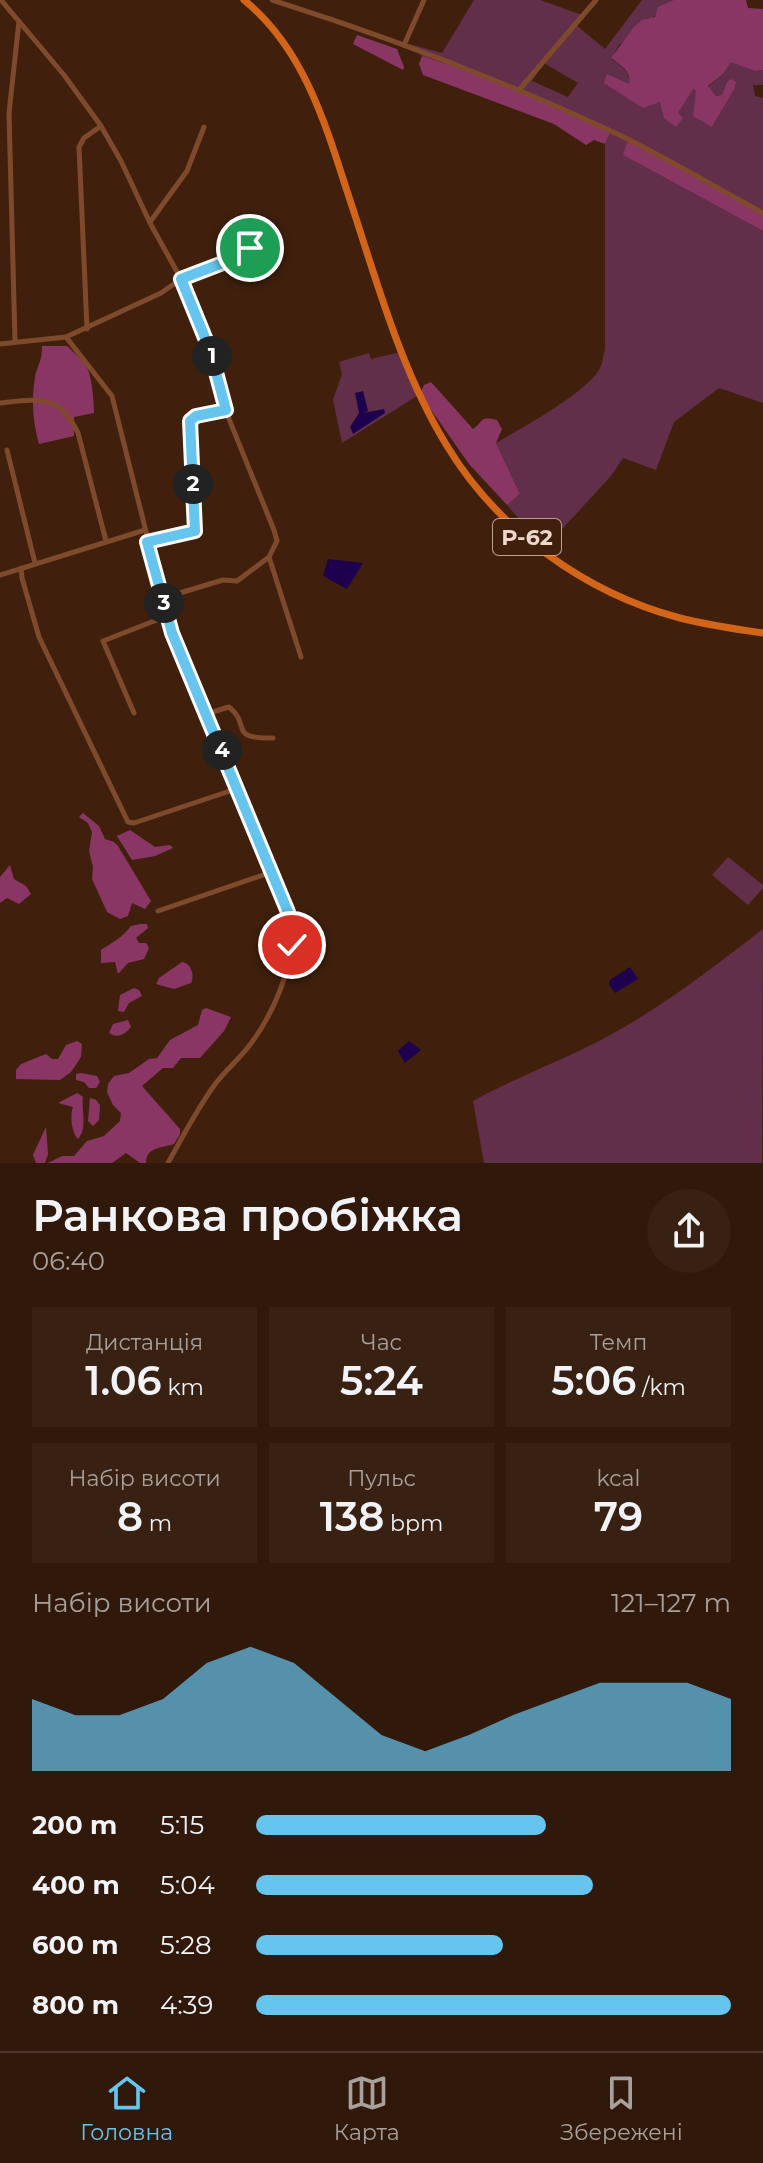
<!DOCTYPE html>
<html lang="uk">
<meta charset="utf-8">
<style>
:root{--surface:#30180a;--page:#382113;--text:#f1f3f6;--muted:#a8a09c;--line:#4b372b;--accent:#65c5ee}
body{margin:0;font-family:Montserrat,sans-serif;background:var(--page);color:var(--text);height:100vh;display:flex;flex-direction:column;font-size:30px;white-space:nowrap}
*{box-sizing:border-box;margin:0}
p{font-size:26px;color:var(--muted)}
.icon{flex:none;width:44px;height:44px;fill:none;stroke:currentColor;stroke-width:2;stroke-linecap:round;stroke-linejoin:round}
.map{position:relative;height:1163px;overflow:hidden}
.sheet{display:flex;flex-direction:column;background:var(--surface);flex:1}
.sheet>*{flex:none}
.pin{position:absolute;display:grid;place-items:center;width:68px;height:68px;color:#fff;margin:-34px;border:4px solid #fff;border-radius:50%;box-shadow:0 2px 8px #0007}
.km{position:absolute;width:40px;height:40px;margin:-20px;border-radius:50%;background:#222;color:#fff;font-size:22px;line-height:40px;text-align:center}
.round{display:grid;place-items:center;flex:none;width:84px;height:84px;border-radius:42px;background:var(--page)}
.summary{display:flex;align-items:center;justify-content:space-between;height:136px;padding:0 32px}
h1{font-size:44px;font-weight:600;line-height:60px}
.stats{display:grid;grid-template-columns:repeat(3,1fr);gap:12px;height:136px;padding:8px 32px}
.stats div{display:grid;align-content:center;border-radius:0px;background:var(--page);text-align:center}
.stats b{font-size:40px;font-weight:600}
.stats small{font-size:22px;font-weight:400}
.stats p{font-size:22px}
.chart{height:224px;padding:16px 32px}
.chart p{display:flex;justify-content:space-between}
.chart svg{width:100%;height:144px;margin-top:8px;fill:var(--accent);opacity:.7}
ul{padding:0 32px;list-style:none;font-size:26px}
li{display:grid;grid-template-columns:128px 96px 1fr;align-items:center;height:60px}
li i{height:20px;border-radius:10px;background:var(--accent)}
.dock{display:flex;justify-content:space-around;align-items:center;height:112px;border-top:2px solid var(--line);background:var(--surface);font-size:22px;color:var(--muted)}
.dock a{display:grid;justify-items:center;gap:4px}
.dock .active{color:var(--accent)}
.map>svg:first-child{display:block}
.green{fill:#622f4a;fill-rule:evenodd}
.forest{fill:#8a3664}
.water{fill:#1d004e}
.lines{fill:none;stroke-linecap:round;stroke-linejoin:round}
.minor{stroke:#7f4a2c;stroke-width:5}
.primary{stroke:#d2651a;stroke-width:7}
.route-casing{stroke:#fff;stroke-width:16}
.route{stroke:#65c5ee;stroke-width:10}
.labels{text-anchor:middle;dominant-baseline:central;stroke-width:6;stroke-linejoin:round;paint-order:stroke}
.shield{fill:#40200d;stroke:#b9a193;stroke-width:2}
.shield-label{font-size:22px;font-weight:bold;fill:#edd8cd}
</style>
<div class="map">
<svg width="763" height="1163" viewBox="0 0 763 1163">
<rect width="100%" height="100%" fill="#40200d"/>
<g class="green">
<path d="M 474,0 L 540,0 L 585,16 L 577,26 L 605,49 L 642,0 L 674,0 L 619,45 L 611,59 C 621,66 631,71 629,85 L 678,113 L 692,89 L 696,91 L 712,127 L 735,88 L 736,83 L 726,88 L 722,95 L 716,96 L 708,87 L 723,74 L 731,61 L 755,71 L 763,70 L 763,85 L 753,85 L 755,96 L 763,98 L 763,211 L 623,155 L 763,231 L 763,403 L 719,388 L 674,422 L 656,470 L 623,458 L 611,476 L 552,540 L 520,520 L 507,505 L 520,494 L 496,443 C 524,427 572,400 593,378 C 602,369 603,359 605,348 L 605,144 L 612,130 L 514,86 L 422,56 L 409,44 L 442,53 ZM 544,63 L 578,83 L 568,97 L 532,81 Z"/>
<polygon points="401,352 420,394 342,443 333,400 342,374 339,362 369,353 371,359"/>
<polygon points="728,857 763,885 763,888 748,905 712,875"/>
<path d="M 763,929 L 762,1163 L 484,1163 L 473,1101 C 518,1076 567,1059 612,1034 C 665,1005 715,966 763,929 Z"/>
</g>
<g class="forest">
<path d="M 674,0 L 746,0 L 748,8 L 763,9 L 763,70 L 755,71 L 731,62 L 723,74 L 708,86 L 716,96 L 722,95 L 727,82 L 731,79 L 736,82 L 735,88 L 712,127 L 693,116 L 696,91 L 693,89 L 678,113 L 683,118 L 676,127 L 664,118 L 660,102 L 643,108 L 604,83 L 607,74 L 629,84 C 632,71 620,65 611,58 L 634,27 L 642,20 L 655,17 L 658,7 Z"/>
<polygon points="357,35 397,49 404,67 403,70 353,44"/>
<polygon points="422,56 514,86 612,129 605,144 594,140 586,145 554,124 423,75 419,64"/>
<polygon points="634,140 763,211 763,231 623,155 627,143"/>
<path d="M 42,346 L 67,346 C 73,352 82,359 86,366 C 92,375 94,402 94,413 L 74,417 L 74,436 L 39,444 C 33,422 31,401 35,378 C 37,364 42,364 42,346 Z"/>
<path d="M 431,382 L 473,429 C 485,421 478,416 497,420 L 502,429 L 496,443 L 520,494 L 507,505 L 469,464 L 420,394 L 424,385 Z"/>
<polygon points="83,813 99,826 105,839 114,842 118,846 151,901 145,909 132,903 128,916 120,919 107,912 92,879 93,867 89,851 92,832 88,823 79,817"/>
<polygon points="130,830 155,847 170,845 173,848 155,856 132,860 117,836"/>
<polygon points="10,865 14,879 26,886 31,894 19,904 7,898 0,903 0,877"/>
<path d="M 141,924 L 147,924 L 148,928 L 136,938 L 139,943 L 146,943 L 149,948 L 144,959 L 128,963 L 118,974 L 115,962 L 101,963 L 101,950 C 112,943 124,936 131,926 Z"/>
<path d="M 182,962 C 191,963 195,976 191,983 L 174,989 L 156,984 L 159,978 Z"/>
<polygon points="134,988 139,990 142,996 129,1003 124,1012 118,1011 120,995"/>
<path d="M 206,1008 L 231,1017 L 224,1031 L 200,1058 L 181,1058 L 173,1068 L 163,1068 L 142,1086 L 180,1129 L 180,1134 L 174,1144 C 162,1148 146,1147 146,1163 L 140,1163 L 126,1153 L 112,1163 L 48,1163 L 62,1156 L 74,1156 L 87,1141 L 104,1136 L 120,1121 L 121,1113 L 113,1105 L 107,1092 L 108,1084 L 114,1076 L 129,1073 L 149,1059 L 157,1058 L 170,1040 L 198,1025 L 202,1010 Z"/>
<path d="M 128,1020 L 131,1027 C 125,1034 118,1039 109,1033 L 113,1024 Z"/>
<polygon points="77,1041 82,1044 81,1057 71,1072 60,1080 16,1079 16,1070 21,1064 46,1054 52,1059 58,1059 66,1045"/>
<polygon points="81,1073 97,1076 100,1082 96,1088 89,1088 84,1082 76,1080 76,1074"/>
<path d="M 77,1093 L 83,1097 C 81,1110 88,1128 78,1139 C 71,1132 70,1114 73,1107 L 58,1103 Z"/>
<polygon points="90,1098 96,1100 100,1105 99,1120 93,1126 88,1121"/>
<polygon points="46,1127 48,1154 45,1163 36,1163 33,1155"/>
</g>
<g class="water">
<polygon points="363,391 368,411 363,413 384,409 385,413 353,434 350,427 359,413 355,393"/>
<polygon points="328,559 363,563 347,589 323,576"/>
<polygon points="630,967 638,979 615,993 609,984 610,980"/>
<polygon points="409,1041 421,1050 405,1063 398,1051"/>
</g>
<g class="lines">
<g class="minor">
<polyline points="1,0 64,75 101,126 121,161 150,223 181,279 197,317 210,350 227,414 274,530 277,541 269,557 301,657"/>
<path d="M 272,0 C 390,37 501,80 613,132 C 664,156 713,186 763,213"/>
<polyline points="404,45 424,0"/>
<polyline points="519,90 596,0"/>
<polyline points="150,222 187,171 204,127"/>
<polyline points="87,329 79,147 84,138 101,126"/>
<polyline points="15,341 9,113 19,21"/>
<polyline points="0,344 66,337"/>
<path d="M 0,403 C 39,399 60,394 78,433 L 106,541"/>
<polyline points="7,450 35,563"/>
<polyline points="147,542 195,531 190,421 196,416 226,410"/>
<polyline points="21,568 22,578 39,637 128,822 134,823 239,788"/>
<polyline points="0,575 145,530"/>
<polyline points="163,598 223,580 237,581 269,557"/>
<polyline points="134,713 103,641 167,616"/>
<path d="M 206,714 L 229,707 C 252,725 227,739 273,738"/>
<polyline points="158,911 272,872"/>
<path d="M 168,1163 C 183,1136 198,1107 216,1083 C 226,1070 239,1059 249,1046 C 273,1015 295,965 292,925 L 239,788 L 170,627 L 112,396 L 66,337 L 161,293 L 181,279 L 275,239"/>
</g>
<path class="primary" d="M 244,0 C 302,47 324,119 346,188 C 375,274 399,368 447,446 C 498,530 585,593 680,618 C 707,625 735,629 763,633"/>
</g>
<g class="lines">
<defs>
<polyline id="route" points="250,248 228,261 181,279 210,350 226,410 196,416 190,421 195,531 147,542 172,633 288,912 292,945"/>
</defs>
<use href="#route" class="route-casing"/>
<use href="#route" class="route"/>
</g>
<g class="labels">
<rect class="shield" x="493" y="519" width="68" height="36" rx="6"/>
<g class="shield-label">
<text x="527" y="537">Р-62</text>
</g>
</g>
</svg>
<div class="pin" style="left:250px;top:248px;background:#1e9e55"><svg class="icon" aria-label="arrive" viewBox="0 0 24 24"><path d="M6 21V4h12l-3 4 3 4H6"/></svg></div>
<div class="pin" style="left:292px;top:945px;background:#d93025"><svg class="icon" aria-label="check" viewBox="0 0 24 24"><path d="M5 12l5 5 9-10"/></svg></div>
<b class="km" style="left:212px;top:356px">1</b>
<b class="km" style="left:193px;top:484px">2</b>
<b class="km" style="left:164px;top:603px">3</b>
<b class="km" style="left:222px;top:750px">4</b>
</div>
<section class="sheet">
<div class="summary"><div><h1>Ранкова пробіжка</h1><p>06:40</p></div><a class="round"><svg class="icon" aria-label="share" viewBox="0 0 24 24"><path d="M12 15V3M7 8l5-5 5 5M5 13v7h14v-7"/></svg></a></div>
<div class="stats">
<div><p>Дистанція</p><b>1.06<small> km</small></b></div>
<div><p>Час</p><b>5:24</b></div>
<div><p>Темп</p><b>5:06<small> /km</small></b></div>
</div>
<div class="stats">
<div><p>Набір висоти</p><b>8<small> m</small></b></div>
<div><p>Пульс</p><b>138<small> bpm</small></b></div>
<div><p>kcal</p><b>79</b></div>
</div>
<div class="chart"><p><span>Набір висоти</span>121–127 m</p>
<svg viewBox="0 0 160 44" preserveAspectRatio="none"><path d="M0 44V22L10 27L20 27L30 22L40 11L50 6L60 11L70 22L80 33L90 38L100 33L110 27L120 22L130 17L140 17L150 17L160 22V44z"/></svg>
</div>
<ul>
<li><b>200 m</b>5:15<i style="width:61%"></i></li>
<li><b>400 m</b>5:04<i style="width:71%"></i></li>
<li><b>600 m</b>5:28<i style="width:52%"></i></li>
<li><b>800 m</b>4:39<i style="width:100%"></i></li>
</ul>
</section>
<nav class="dock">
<a class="active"><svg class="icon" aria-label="home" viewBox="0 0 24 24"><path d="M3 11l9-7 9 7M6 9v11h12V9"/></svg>Головна</a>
<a><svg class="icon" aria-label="map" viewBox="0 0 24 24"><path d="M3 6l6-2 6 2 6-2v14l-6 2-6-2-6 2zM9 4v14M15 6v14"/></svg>Карта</a>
<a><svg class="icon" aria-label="saved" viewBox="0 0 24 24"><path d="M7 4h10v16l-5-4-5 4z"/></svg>Збережені</a>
</nav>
